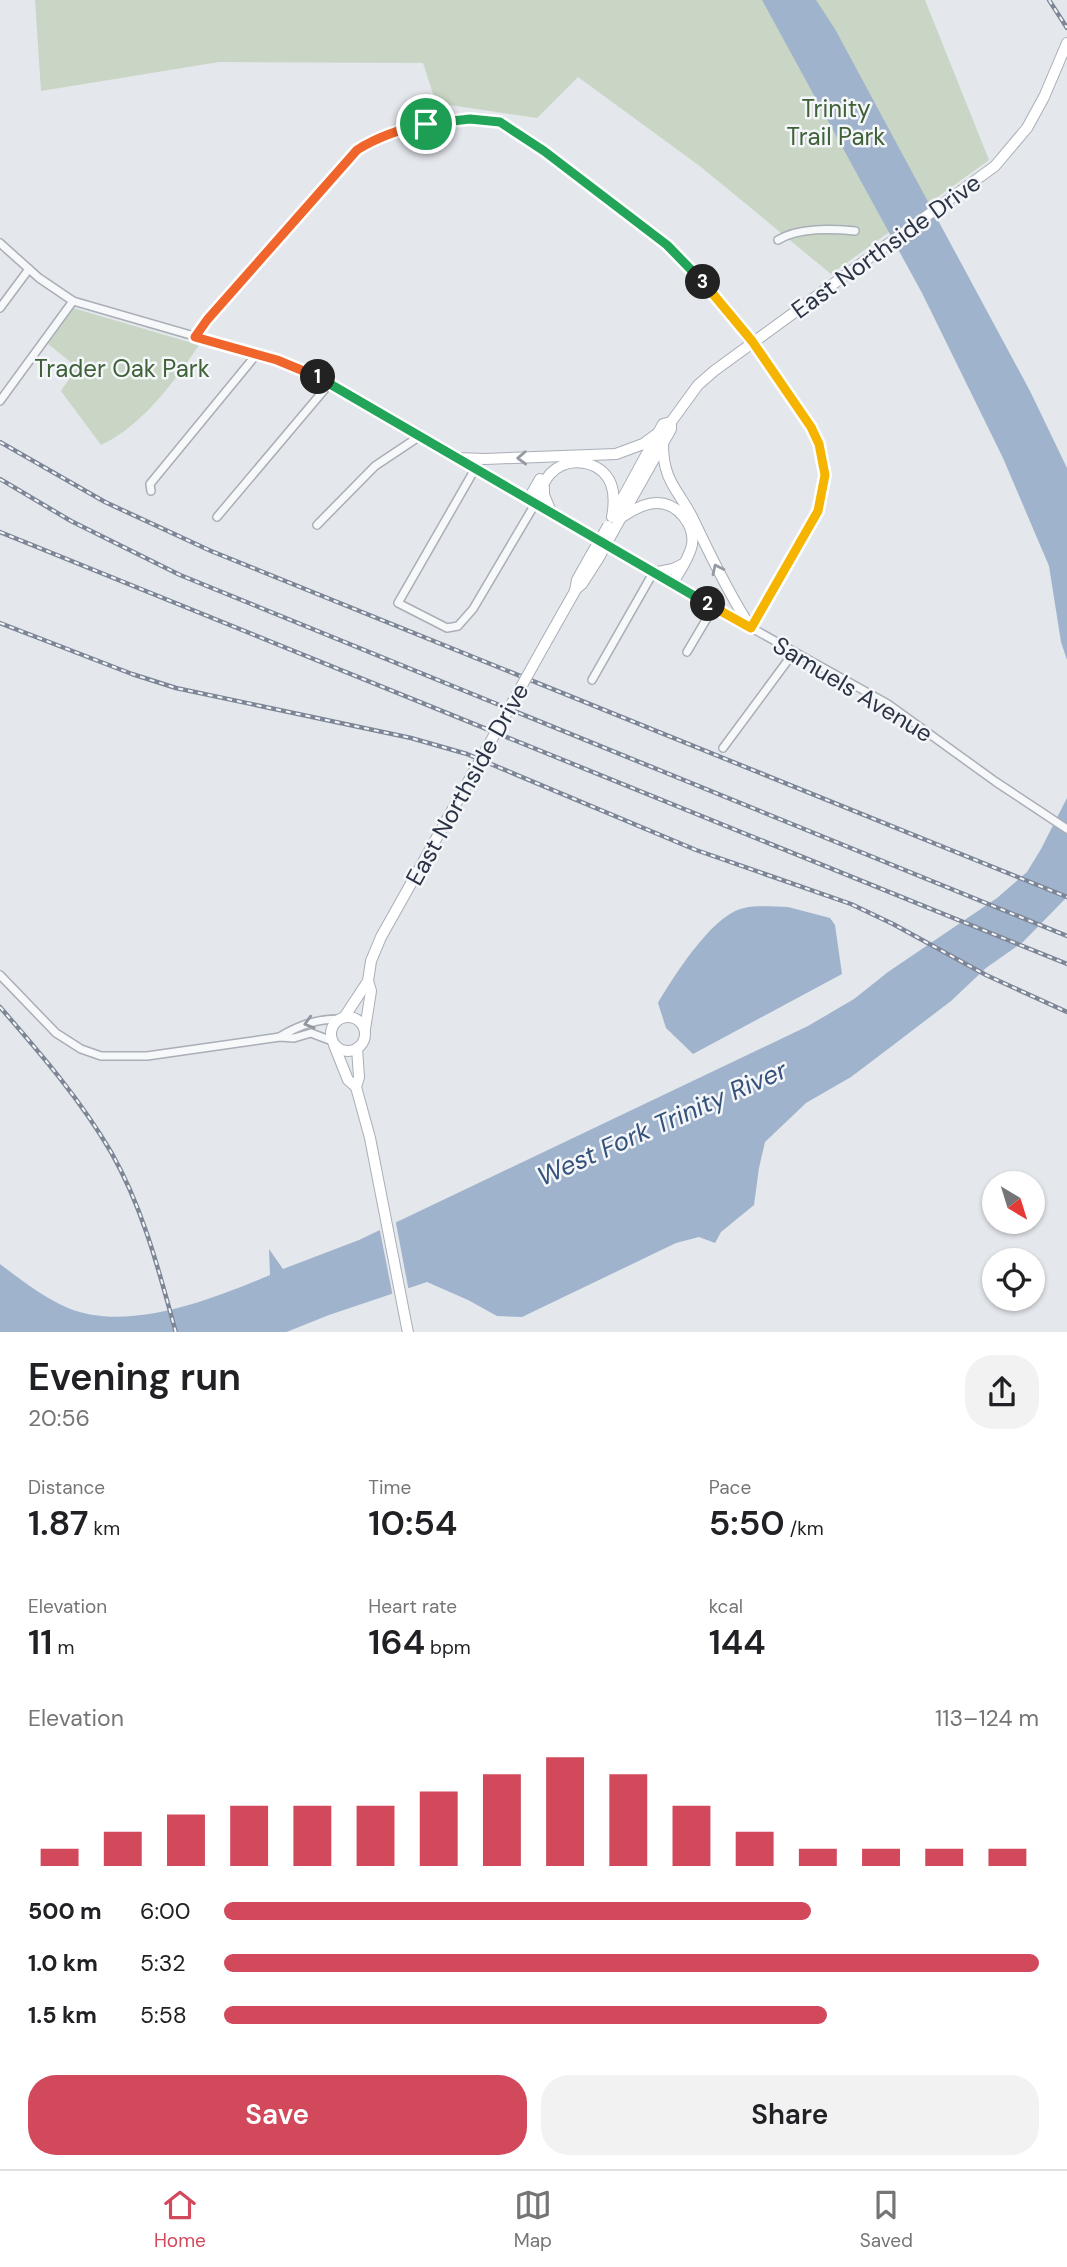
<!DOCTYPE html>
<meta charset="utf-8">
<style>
:root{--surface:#fff;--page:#f2f2f2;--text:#202124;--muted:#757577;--line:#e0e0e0;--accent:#d1495b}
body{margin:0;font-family:"DM Sans",sans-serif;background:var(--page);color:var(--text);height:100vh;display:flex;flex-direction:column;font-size:26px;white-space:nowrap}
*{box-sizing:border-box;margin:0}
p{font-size:23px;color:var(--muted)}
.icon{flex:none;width:38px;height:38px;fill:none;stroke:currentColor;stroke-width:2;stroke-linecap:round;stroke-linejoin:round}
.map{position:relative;height:1332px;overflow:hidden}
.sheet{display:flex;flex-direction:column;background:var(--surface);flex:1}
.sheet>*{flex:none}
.needle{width:46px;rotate:142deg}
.buttons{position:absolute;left:982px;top:1171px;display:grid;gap:14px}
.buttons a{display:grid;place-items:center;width:63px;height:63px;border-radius:50%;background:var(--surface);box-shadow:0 2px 5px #0004;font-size:35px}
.pin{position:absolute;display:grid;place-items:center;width:60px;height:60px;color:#fff;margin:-30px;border:4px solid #fff;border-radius:50%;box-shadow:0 2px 7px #0007}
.km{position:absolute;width:35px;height:35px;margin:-18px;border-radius:50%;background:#222;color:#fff;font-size:19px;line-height:35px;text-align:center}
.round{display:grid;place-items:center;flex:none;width:74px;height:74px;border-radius:28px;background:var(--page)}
.summary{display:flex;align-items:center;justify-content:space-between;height:119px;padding:0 28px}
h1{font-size:38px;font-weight:600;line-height:52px}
.metrics{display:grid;grid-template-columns:repeat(3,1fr);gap:10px;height:119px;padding:7px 28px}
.metrics div{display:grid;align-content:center}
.metrics b{font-size:35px;font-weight:600}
.metrics small{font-size:19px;font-weight:400}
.metrics p{font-size:19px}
.chart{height:196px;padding:14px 28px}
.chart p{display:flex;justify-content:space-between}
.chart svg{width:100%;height:126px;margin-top:7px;stroke:var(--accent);stroke-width:6}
.button{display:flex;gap:14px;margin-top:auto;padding:14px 28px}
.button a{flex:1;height:80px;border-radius:28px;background:var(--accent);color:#fff;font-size:28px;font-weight:600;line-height:80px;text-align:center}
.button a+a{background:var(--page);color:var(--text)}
ul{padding:0 28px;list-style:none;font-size:23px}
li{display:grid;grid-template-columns:112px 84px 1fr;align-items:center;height:52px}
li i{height:18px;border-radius:9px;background:var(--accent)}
.menu{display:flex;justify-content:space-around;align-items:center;height:98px;border-top:2px solid var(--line);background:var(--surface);font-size:19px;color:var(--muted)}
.menu a{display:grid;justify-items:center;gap:4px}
.menu .on{color:var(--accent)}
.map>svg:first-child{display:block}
.green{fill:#c9d6c5}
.water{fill:#9fb4cc}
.pier{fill:#e4e7ec}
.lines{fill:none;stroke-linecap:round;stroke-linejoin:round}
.street-casing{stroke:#a9aeb7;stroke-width:10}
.secondary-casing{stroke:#a9aeb7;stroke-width:12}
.street{stroke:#f7f8fa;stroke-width:7}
.secondary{stroke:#fff;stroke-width:10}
.rail-casing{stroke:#7d8696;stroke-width:4.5}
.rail{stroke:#f4f6f9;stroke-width:2;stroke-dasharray:5;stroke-linecap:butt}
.secondary-bridge-casing{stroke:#a9aeb7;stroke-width:12;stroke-linecap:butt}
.secondary-bridge{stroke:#fff;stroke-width:10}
.oneway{stroke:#959aa2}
.oneway2{stroke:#9196a0}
.split-1-casing{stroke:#fff;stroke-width:14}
.split-2-casing{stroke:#fff;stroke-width:14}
.split-3-casing{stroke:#fff;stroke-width:14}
.split-4-casing{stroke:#fff;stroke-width:14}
.split-1{stroke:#f0652b;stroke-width:9}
.split-2{stroke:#22a559;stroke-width:9}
.split-3{stroke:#f5b400;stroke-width:9}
.split-4{stroke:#22a559;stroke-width:9}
.labels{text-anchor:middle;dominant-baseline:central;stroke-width:5;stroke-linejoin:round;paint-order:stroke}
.park-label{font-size:24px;fill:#3f6138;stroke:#f4f6f9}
.street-label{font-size:24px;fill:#2b3445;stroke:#f4f6f9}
.water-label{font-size:26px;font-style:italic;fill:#34527a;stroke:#f4f6f9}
</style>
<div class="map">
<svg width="1067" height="1333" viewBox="0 0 1067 1333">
<rect width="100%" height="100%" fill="#e4e7ec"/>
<g class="green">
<polygon points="35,0 925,0 989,160 831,274 701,167 578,77 537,118 436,103 423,63 219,62 41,91"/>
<path d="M 73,308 L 199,345 C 174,382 142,426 101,445 L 61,391 L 77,367 L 48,344 Z"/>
</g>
<g class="water">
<polygon points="762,0 816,0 835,29 1030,391 1067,468 1067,660 1061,642 1049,566 1003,458 922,293"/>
<path d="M 1067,798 L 1067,897 L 1023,942 L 986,968 L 951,1001 L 892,1046 L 851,1077 L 806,1103 L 765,1142 L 759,1168 L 754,1205 L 721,1232 L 715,1243 L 699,1237 L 676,1243 L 522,1317 L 497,1316 L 468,1300 L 427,1282 L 329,1315 L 284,1333 L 0,1332 L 0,1264 C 21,1280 43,1297 68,1308 C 129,1333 213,1299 270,1275 L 269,1249 L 283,1269 L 359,1240 L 808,1026 L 854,999 L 888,972 L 997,898 L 1027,872 L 1041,849 Z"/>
<path d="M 788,907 L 830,918 L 835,925 L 842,974 L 693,1054 L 666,1028 L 658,1003 C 674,976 713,914 744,908 C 758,905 774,907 788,907 Z"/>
</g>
<polygon class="pier" points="395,1218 409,1292 393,1297 379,1226"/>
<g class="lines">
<defs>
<g id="street">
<path d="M 778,240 C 799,227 832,229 855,231"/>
<polyline points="0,243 39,278 73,301 277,360 319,377 653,573 888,704 996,782 1067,829"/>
<polyline points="0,308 29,269"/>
<polyline points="195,337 207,320 357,150 374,139 397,130 439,121 487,119 500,122 544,151 668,245 697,275 752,341 811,427 819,444 825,475 818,511 751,628"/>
<polyline points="0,401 73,301"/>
<polyline points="475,469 398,603 447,628 458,626 473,609 535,504"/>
<polyline points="151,491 150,484 256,355"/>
<polyline points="217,517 330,383"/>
<polyline points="317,525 375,466 420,436"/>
<polyline points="687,652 713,608"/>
<polyline points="592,680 653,573"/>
<polyline points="723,748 794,652"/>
<polyline points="0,975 56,1033 81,1049 101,1056 147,1056 280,1037 294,1038 311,1033 332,1041"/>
<path d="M 281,1036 C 300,1025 317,1019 339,1019"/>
</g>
<g id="secondary">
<path d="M 663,444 C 663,484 680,490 695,523 C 712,559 729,594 751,628"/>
<polyline points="456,458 485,459 616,454 643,444 658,433"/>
<polyline points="544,488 544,495 552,514"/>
<polyline points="528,500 540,479"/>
<path d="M 535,504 C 539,494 543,482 550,474 C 568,455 601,460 611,484 C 615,495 614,506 612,517"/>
<polyline points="615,512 663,424 671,422"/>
<path d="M 622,517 C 632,510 644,503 657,503 C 678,503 695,525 692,545 C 689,559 679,572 672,584"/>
<polyline points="614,530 671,429 671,422 698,385 714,371 995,166 1027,128 1044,97 1067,43"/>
<polyline points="653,573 673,569 683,564"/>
<polyline points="575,590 582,584 598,559"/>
<polyline points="545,644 575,591 577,580 591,555"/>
<polyline points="345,1016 368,981 371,961 381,937 477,766"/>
<circle cx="348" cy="1034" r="17"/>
<polyline points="365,1029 371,991 368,981"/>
<polyline points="334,1045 348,1080 356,1087"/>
<polyline points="357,1048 359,1077 356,1087 370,1138 408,1333"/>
</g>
</defs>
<use href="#street" class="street-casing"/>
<use href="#secondary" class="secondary-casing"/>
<use href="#street" class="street"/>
<use href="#secondary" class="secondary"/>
<defs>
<g id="rail">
<polyline points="1049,0 1067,28"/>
<polyline points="0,442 105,502 211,551 1067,897"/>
<polyline points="0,479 71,521 180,575 1067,936"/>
<polyline points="0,532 1067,964"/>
<polyline points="0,623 132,674 176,688 411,738 467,754 696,850 851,904 893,924 986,975 1067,1012"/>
<path d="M 0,1007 C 40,1053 80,1099 111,1152 C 143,1208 159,1271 176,1333"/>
</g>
</defs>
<use href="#rail" class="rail-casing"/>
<use href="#rail" class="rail"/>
<defs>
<g id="secondary-bridge">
<polyline points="591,555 608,526"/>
<polyline points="598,559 614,530"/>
<polyline points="477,766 545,644"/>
</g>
</defs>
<use href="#secondary-bridge" class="secondary-bridge-casing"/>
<use href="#secondary-bridge" class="secondary-bridge"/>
</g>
<defs><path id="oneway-chevron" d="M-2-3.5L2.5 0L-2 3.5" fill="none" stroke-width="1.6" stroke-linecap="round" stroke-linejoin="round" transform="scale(1.75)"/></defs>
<g class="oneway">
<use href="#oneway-chevron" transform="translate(522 458) rotate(178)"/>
<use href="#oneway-chevron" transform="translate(717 569) rotate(-116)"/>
</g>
<use class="oneway2" href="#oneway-chevron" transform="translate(309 1023) rotate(164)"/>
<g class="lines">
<defs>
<path id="split-1" d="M 318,377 L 277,360 L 195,337 L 207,320 L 357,150 C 379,136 400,129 426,124"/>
<polyline id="split-2" points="318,377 708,604"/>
<polyline id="split-3" points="703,282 752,341 811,427 819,444 825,475 818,511 751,628 708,604"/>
<polyline id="split-4" points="426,124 470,119 500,122 544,151 667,245 703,282"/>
</defs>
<use href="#split-1" class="split-1-casing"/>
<use href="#split-2" class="split-2-casing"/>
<use href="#split-3" class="split-3-casing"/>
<use href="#split-4" class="split-4-casing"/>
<use href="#split-1" class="split-1"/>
<use href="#split-2" class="split-2"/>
<use href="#split-3" class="split-3"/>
<use href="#split-4" class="split-4"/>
</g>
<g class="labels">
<g class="park-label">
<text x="836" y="108">Trinity<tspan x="836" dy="28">Trail Park</tspan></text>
<text x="122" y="368">Trader Oak Park</text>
</g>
<g class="street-label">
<text transform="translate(886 246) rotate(-36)">East Northside Drive</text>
<text transform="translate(853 689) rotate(31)">Samuels Avenue</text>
<text transform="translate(467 784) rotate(-61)">East Northside Drive</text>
</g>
<g class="water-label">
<text transform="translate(662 1123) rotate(-24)">West Fork Trinity River</text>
</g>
</g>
</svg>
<div class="buttons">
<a><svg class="needle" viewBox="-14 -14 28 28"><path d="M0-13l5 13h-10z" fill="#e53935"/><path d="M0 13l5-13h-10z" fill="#757577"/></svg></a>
<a><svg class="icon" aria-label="locate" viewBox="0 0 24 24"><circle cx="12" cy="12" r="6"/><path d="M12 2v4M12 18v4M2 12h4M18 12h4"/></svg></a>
</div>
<div class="pin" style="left:426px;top:124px;background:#1e9e55"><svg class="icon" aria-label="arrive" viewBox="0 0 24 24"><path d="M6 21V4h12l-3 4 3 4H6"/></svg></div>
<b class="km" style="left:318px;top:377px">1</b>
<b class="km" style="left:708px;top:604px">2</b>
<b class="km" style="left:703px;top:282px">3</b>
</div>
<section class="sheet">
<div class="summary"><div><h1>Evening run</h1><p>20:56</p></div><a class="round"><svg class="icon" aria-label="share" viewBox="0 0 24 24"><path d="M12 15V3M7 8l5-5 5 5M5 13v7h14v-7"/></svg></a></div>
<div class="metrics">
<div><p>Distance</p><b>1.87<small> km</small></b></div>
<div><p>Time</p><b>10:54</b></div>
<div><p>Pace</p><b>5:50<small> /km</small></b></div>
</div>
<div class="metrics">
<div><p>Elevation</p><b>11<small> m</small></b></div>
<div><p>Heart rate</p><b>164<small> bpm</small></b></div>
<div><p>kcal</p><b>144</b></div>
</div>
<div class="chart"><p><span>Elevation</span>113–124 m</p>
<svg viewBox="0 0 160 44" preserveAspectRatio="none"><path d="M5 44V38M15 44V32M25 44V26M35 44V23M45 44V23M55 44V23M65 44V18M75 44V12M85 44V6M95 44V12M105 44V23M115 44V32M125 44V38M135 44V38M145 44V38M155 44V38"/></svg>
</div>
<ul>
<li><b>500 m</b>6:00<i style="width:72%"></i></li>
<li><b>1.0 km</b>5:32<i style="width:100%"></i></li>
<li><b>1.5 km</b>5:58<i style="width:74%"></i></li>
</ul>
<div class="button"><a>Save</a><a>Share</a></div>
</section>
<nav class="menu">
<a class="on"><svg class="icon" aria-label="home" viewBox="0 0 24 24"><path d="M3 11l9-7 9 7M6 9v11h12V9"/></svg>Home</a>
<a><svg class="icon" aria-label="map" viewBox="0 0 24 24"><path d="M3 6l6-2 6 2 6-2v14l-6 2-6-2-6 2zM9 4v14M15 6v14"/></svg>Map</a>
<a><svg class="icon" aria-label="saved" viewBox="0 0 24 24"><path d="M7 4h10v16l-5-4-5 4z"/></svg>Saved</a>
</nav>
